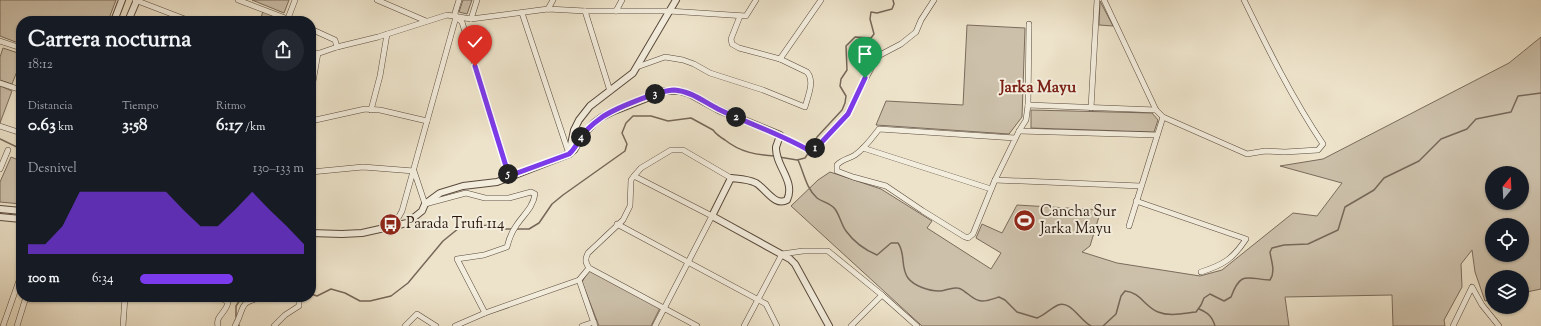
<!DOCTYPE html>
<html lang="es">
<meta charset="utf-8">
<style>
:root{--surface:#171b24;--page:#242831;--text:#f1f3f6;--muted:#9ea1a6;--accent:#7c3aed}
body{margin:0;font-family:"Sorts Mill Goudy",serif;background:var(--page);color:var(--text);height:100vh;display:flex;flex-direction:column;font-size:15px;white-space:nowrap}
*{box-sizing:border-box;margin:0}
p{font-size:13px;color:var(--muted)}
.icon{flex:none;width:22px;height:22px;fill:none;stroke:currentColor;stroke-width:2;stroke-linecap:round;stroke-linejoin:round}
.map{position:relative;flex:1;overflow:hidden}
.drawer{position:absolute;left:16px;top:16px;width:300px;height:286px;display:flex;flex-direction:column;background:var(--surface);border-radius:16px;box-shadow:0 1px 3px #0004}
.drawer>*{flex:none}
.needle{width:26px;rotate:18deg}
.buttons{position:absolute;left:1485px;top:166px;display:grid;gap:8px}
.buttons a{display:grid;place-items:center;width:44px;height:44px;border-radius:50%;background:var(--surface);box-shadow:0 1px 3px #0004;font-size:20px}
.pin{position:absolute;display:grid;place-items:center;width:34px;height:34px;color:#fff;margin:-41px -17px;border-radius:50% 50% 50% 0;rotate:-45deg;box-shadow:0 0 4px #0007}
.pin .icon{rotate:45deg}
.km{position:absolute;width:20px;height:20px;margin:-10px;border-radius:50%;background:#222;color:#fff;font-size:11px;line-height:20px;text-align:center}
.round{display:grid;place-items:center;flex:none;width:42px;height:42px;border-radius:21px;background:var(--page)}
.headline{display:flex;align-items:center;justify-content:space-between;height:68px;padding:0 12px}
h1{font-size:22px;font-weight:700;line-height:30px}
.figures{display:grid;grid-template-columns:repeat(3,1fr);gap:6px;height:68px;padding:4px 12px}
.figures div{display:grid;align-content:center}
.figures b{font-size:17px;font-weight:700}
.figures small{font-size:11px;font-weight:400}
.figures p{font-size:11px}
.chart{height:112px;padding:8px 12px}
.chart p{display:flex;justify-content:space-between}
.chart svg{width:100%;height:72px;margin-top:4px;fill:var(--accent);opacity:.7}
ul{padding:0 12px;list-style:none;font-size:13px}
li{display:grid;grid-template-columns:64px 48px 1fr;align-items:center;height:30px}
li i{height:10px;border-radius:5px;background:var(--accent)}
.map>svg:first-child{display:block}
.green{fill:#ccc0aa;stroke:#7a6b5c;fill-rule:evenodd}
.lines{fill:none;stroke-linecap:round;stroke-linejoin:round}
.stream{stroke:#766758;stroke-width:1.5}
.minor-casing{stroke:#59493c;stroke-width:6}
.tertiary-casing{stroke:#59493c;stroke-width:8}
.minor{stroke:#f3eddd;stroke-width:5}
.tertiary{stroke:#f3eddd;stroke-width:6}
.route-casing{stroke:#fff;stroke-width:8}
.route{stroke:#7c3aed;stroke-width:5}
.labels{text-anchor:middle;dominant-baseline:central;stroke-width:4;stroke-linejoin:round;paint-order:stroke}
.poi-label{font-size:15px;fill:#28160d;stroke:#f3eddd;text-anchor:start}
.neighbourhood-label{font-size:16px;font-weight:bold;fill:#7a1f14;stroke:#f3eddd}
</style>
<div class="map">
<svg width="1541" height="326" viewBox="0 0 1541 326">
<rect width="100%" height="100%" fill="#ede3ca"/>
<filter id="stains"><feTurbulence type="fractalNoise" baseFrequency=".005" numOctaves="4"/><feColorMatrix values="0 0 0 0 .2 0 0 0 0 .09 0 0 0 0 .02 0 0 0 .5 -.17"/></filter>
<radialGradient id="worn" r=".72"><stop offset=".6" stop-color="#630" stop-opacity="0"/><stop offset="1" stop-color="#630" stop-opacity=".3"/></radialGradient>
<g class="green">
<polygon points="0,0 116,0 108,21 21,21 21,44 0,36"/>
<polygon points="252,0 289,0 284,13"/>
<polygon points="463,0 472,0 467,14 459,12"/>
<polygon points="1100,1 1113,26 1099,25"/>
<polygon points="263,11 279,17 281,21 260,21"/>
<polygon points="967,25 1025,28 1022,117 1009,134 876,125 886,101 963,105"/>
<path d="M 1541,37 L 1541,289 L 1522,293 L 1522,277 L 1492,277 L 1492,300 L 1485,301 L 1475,272 L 1472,250 L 1461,264 L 1462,287 L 1444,320 L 1445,326 L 1393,326 L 1392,295 L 1285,297 L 1289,326 L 922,326 L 791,206 L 818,180 L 830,172 L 881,189 L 932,221 L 927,228 L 991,269 L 1001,253 L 976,238 L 982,224 L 1002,233 L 1017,205 L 1101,210 L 1090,246 L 1082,252 L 1117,263 L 1200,276 L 1222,270 L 1293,213 L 1317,216 L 1342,183 L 1280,166 L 1323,159 L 1509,63 ZM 1492,173 L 1522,173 L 1522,203 L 1492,203 ZM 1492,225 L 1522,225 L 1522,255 L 1492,255 Z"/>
<polygon points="3,48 21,54 21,61 12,84 0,80 0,57"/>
<polygon points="0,86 12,91 0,123"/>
<polygon points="1031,110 1152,113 1158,120 1154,132 1031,128"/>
<polygon points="11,157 21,161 21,204 0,202 0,182"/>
<polygon points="589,270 660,308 651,326 599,326 582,282"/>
</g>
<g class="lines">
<g class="stream">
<polyline points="0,139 21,149"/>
<polyline points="811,148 817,137 842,110 845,103 846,96 840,86 841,79 847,70 846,46 855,37 871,38 874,34 870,19 871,12 877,13 892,9 894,4 893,0"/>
<polyline points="779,157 797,160 805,158 809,152"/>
<path d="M 798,160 C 804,173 806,188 817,198 C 822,202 831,203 835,209 C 840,216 841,224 846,231 C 854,242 865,250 877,255 L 891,243 L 898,243 C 906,254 900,267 908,278 C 914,286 929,291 939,291 C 945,291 951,287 957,288 C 961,288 965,292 968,294 C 980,304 984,302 999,297 L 1005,300 L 1017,312 L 1037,318 C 1045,315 1051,308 1058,305 C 1071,300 1080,321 1091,326"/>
<path d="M 311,294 L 317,296 L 331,289 L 345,293 L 360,301 L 370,301 L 391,296 L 408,283 L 443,241 L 459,228 L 490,225 L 506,229 L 529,229 L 539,223 L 552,204 L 563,195 L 625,151 L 627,144 L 622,133 L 626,123 L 633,116 L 651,116 L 668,121 L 691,118 L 713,130 C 716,134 720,137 725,140 C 740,152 756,155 775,156"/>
<path d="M 1199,309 C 1208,313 1212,316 1215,326"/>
<polyline points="236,317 236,306 242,297"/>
<polyline points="239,325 239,326"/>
<path d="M 1103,326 L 1116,314 L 1121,296 L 1125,291 C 1140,292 1145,307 1158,312 C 1170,317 1185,313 1196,312 L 1201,305 L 1204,298 L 1210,294 L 1224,301 L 1231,297 C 1241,270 1247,279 1270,280 C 1276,271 1271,261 1270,252 L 1272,248 L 1284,245 L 1308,244 L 1338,230 L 1345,207 L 1374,190 L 1384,178 L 1419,161 L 1441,139 L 1467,129 L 1476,119 L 1511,112 L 1518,96 L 1541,93"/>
</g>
<defs>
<g id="minor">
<polyline points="135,0 190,21"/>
<polyline points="238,0 293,21"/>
<polyline points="377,0 426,21"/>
<path d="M 1104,0 L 1156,110 L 1163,117 L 1247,154 L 1265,151 L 1285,152 L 1318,150 L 1323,144 C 1292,98 1268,49 1244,0"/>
<polyline points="548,9 553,0"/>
<polyline points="585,11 610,91"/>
<polyline points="616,11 622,0"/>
<polyline points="522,13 569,154"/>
<polyline points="456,17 462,22 509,176"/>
<polyline points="471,19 477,0"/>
<polyline points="287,21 295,0"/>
<polyline points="311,29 335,40 337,47"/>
<polyline points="0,41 21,48"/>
<polyline points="311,56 337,47 378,37 447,15 471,19 548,9 585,11 669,11 746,16 756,0"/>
<polyline points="780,59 821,0"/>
<path d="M 637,67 L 665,57 L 683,60 L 694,64 L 710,73 L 763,90 L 805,107 C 808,96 815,81 807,72 L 780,59 L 739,48 L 732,44 L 731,39 L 740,16"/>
<polyline points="0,83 21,90"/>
<polyline points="311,93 318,53"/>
<polyline points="1028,105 1156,110"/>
<polyline points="1091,108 1097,0"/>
<polyline points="371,110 380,76 387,34"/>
<polyline points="311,121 365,109 380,110 427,121"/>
<polyline points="0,126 21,133"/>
<polyline points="1019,131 1157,135"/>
<polyline points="780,135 810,151 818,146 847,114 875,61 880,55 901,44 916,32 921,20 934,0"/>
<path d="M 1015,138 L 879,129 C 872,138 865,148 855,155 C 849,159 842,159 837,165 L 837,171 L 853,177 L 886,186 L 923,211 L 965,237 L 968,238 L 973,234 L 995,180 L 1019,131 L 1026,120 L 1028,105 L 1029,24"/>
<polyline points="863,148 991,189"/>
<polyline points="0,169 8,150"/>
<path d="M 311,172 L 363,167 L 414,171 L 425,204 L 466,193 L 485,198 L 509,198 L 531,192 L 535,194 C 533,208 523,215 516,226 C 511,233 509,239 507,247 L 484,255 L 457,259 L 485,313"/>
<polyline points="634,176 712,216 655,326"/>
<polyline points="995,180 1141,186"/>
<path d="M 1136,201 L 1246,239 C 1233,259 1223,265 1201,272"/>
<polyline points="617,224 766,304 777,326"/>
<polyline points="1129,226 1163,117"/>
<polyline points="393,227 402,211 456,17 455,13 459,0"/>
<polyline points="579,280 595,326"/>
<polyline points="176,297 198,297"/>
<path d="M 200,297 L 221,298 L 228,302 C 227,312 215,316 218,326"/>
<polyline points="3,326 21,275"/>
<polyline points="17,326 26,297"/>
<polyline points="123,326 125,297"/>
<path d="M 235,326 C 246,306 237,303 263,297"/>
<polyline points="274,326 285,315 299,306 299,300 290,297"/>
<polyline points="405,326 417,314 436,326"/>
<polyline points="455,326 485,313 579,280 589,268"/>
<polyline points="582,326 594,322"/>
<path d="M 697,326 L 589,268 C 585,262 585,259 588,253 L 623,220 L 630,206 L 631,180 L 634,176 L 641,168 L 671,150 L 683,150 L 731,178"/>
<polyline points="744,326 782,254 803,251 828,251 882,295 917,326"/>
<polyline points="851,326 882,295"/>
<polyline points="1453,326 1472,287 1482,305 1499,326"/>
</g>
<g id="tertiary">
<polyline points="114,21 122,0"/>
<polyline points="128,21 137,0"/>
<polyline points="569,154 574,130 579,120 590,106 633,73 676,0"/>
<polyline points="0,209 21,211"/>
<polyline points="0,217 21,219"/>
<path d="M 311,233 L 342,234 L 362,233 L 407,223 L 422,211 L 425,204 L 440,193 L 463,186 L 497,182 L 569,154 L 574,150 L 582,136 L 594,123 L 602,117 L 614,111 L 665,91 L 680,91 L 690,94 L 719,110 L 780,135 C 779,139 777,144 776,147 C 775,166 796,181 787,200 C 775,207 766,189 756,183 C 748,179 740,179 731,178 L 712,216 L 790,259 L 795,264 L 829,326"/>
</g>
</defs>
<use href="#minor" class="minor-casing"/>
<use href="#tertiary" class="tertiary-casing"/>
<use href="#minor" class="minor"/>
<use href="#tertiary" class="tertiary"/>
</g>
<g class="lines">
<defs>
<path id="route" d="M 475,66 L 509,176 L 569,154 C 575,149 577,143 581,137 C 586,130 594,123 601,118 C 613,109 660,90 674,90 C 691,91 704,102 718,109 C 749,124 781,134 810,151 L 818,146 L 848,114 L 865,78"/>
</defs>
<use href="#route" class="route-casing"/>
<use href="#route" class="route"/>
</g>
<defs>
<symbol id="stadium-disc" viewBox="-11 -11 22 22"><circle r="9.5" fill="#8f2418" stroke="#f3eddd"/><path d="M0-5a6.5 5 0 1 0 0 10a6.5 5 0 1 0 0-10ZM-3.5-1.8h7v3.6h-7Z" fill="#fff"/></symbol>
<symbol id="bus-disc" viewBox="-11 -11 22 22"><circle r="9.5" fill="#8f2418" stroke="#f3eddd"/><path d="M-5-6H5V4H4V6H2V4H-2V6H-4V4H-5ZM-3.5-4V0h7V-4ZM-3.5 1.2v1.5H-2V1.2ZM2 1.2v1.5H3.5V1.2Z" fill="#fff"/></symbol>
</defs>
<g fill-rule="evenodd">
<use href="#stadium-disc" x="1012" y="208" width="25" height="25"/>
<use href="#bus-disc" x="378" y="212" width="25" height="25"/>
</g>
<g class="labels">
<g class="poi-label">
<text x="1040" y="212">Cancha Sur<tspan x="1040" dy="17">Jarka Mayu</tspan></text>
<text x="406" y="224">Parada Trufi 114</text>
</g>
<g class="neighbourhood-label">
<text x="1038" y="88">Jarka Mayu</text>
</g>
</g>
<rect width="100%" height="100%" filter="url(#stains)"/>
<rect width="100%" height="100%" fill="url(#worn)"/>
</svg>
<div class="buttons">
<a><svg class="needle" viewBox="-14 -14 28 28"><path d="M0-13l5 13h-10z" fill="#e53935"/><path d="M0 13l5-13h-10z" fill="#9ea1a6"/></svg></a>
<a><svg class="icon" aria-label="locate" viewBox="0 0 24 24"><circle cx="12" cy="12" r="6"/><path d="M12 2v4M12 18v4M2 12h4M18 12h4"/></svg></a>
<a><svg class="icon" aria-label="layers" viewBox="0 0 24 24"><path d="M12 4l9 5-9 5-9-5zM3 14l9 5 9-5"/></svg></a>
</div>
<div class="pin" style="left:865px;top:78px;background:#1e9e55"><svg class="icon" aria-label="arrive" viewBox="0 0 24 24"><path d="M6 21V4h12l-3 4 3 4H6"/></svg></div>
<div class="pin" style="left:475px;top:66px;background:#d93025"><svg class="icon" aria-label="check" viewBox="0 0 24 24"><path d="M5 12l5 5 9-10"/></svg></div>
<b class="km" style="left:815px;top:148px">1</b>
<b class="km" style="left:736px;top:117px">2</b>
<b class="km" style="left:655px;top:94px">3</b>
<b class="km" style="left:581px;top:137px">4</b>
<b class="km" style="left:508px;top:174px">5</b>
<section class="drawer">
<div class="headline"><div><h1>Carrera nocturna</h1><p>18:12</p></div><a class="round"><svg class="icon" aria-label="share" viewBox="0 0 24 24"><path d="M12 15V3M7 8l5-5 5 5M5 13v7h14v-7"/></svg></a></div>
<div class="figures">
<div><p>Distancia</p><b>0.63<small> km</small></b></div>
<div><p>Tiempo</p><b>3:58</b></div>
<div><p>Ritmo</p><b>6:17<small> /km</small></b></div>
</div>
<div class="chart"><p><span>Desnivel</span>130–133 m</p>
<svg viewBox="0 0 160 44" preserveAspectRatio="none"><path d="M0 44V38L10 38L20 27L30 6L40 6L50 6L60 6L70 6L80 6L90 17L100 27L110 27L120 17L130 6L140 17L150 27L160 38V44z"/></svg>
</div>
<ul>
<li><b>100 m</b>6:34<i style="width:57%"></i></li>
</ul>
</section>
</div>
